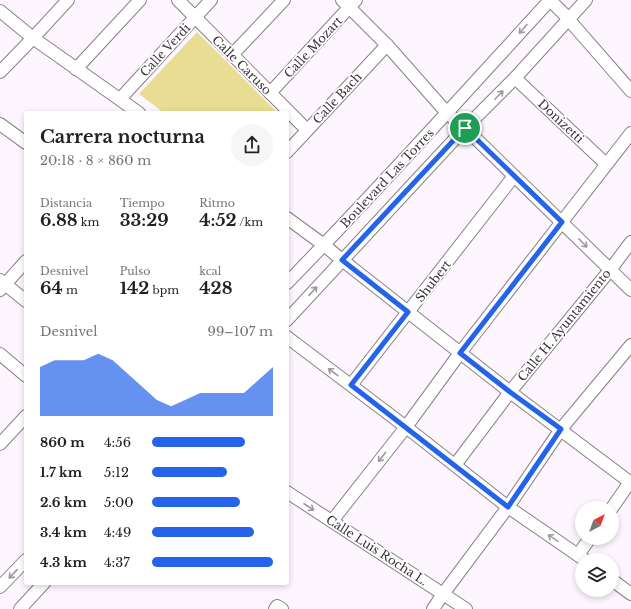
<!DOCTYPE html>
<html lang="es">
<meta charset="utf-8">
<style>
:root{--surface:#fff;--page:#f6f6f6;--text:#222;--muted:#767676;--accent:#2563eb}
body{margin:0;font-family:"Libre Baskerville",serif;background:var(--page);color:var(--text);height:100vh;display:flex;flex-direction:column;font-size:15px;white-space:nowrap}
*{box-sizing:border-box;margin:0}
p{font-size:13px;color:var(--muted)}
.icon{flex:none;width:22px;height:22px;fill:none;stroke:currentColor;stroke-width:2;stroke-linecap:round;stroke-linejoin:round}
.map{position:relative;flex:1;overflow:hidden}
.panel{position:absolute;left:24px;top:111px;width:265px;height:474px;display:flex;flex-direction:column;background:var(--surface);border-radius:4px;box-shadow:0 2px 6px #0003}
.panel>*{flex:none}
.needle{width:26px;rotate:41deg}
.tools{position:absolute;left:575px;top:501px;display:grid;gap:8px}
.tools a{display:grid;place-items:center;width:44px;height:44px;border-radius:50%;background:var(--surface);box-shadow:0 2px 6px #0003;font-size:20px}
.pin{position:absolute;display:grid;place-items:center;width:34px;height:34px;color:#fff;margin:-17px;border:2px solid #fff;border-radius:50%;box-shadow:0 1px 4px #0007}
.round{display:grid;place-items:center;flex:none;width:42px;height:42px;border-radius:21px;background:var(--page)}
.summary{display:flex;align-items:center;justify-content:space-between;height:68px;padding:0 16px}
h1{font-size:18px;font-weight:700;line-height:30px}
.metrics{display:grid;grid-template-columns:repeat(3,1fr);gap:6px;height:68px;padding:4px 16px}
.metrics div{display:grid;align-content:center}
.metrics b{font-size:17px;font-weight:700}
.metrics small{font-size:11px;font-weight:400}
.metrics p{font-size:11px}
.chart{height:112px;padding:8px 16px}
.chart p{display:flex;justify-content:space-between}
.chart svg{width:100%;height:72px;margin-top:4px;fill:var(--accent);opacity:.7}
ul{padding:0 16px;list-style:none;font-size:13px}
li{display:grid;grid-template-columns:64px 48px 1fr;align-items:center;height:30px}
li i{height:10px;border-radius:5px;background:var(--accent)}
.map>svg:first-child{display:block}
.green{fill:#e9dd93}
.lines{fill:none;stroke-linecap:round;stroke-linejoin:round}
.minor-casing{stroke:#888188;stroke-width:14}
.minor{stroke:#fff;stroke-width:12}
.oneway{stroke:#9c9a9c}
.route-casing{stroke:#fff;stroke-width:8}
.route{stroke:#2563eb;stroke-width:5}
.labels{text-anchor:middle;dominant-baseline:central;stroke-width:3.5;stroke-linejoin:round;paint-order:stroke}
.street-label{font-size:12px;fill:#383538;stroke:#fff}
</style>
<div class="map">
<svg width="631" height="609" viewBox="0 0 631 609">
<rect width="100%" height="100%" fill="#fef6fe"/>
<polygon class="green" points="197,32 278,113 164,113 139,94"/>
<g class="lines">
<defs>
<g id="minor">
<polyline points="178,0 307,130"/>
<polyline points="342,0 387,45 447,113 465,128 631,290"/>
<polyline points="550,0 564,14 569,20 631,91"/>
<polyline points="0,11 33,38 139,113"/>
<polyline points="232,55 284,0"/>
<polyline points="76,69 140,0"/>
<polyline points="0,72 33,38 68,0"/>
<polyline points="515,78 606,164"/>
<polyline points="270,93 356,0"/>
<polyline points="120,99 211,0"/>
<polyline points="0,124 26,143"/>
<polyline points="287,152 387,45"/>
<polyline points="287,218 324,245 342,260 510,392 631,483"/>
<polyline points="0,280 26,301"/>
<path d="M 287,283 C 377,191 463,95 550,0"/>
<polyline points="0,290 26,261"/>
<polyline points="287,320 465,128 515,78 586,0"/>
<polyline points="287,337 406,427 508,507 585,560"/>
<polyline points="0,354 26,376"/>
<polyline points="351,385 514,176"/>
<polyline points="0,444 26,416"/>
<polyline points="455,465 510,392 610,270 631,242"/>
<polyline points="287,492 466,609"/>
<polyline points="612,508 630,482"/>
<polyline points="332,521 406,427 460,353 631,133"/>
<polyline points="578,555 590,538"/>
<polyline points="612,580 631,594"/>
<polyline points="0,587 26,560"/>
<polyline points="20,609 44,583"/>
<polyline points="275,609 277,606 282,609"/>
<polyline points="433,609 443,594 508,507 561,429 631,345"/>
</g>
</defs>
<use href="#minor" class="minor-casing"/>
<use href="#minor" class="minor"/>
</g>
<defs><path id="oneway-shaft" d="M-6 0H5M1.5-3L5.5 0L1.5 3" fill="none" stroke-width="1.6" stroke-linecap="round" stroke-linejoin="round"/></defs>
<g class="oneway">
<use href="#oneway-shaft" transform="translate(523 29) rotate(132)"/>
<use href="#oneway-shaft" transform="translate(499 95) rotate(-45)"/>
<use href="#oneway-shaft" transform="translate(583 243) rotate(45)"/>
<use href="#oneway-shaft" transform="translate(313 291) rotate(-47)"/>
<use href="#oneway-shaft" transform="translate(333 372) rotate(-143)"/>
<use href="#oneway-shaft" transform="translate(382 457) rotate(128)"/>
<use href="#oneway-shaft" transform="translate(309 507) rotate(33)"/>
<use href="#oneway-shaft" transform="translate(553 538) rotate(-146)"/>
<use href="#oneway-shaft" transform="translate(13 574) rotate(133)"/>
</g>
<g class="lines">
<defs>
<polygon id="route" points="465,128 562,222 460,353 510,392 561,429 508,507 351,385 408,312 342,260"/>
</defs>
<use href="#route" class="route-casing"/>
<use href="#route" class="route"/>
</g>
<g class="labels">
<g class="street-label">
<text transform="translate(313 47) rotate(-47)">Calle Mozart</text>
<text transform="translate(165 50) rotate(-47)">Calle Verdi</text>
<text transform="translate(242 65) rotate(45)">Calle Caruso</text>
<text transform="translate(337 98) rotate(-47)">Calle Bach</text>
<text transform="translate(561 121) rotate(43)">Donizetti</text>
<text transform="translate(387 178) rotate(-47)">Boulevard Las Torres</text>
<text transform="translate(433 281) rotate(-52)">Shubert</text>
<text transform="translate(564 325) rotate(-51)">Calle H. Ayuntamiento</text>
<text transform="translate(377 550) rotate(33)">Calle Luis Rocha L.</text>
</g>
</g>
</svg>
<div class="tools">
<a><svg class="needle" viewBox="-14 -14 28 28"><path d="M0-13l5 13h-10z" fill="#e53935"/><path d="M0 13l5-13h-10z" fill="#767676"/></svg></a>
<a><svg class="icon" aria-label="layers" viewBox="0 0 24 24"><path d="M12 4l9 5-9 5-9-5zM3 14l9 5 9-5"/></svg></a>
</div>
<div class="pin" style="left:465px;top:128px;background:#1e9e55"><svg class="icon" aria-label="arrive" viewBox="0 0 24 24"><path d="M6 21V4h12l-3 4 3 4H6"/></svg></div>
<section class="panel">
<div class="summary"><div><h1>Carrera nocturna</h1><p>20:18 · 8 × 860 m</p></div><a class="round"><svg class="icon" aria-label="share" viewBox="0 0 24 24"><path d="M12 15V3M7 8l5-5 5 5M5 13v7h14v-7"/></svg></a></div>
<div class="metrics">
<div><p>Distancia</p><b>6.88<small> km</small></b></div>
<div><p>Tiempo</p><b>33:29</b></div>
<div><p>Ritmo</p><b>4:52<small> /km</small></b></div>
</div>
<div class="metrics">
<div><p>Desnivel</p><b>64<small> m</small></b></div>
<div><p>Pulso</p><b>142<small> bpm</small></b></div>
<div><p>kcal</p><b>428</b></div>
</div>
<div class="chart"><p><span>Desnivel</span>99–107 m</p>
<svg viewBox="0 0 160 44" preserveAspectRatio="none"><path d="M0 44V14L10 10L20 10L30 10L40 6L50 10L60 18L70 26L80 34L90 38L100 34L110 30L120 30L130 30L140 30L150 22L160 14V44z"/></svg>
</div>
<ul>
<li><b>860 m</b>4:56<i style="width:77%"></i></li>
<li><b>1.7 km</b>5:12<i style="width:62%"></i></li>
<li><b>2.6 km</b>5:00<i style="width:73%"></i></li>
<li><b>3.4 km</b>4:49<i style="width:84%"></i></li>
<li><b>4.3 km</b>4:37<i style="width:100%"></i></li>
</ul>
</section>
</div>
